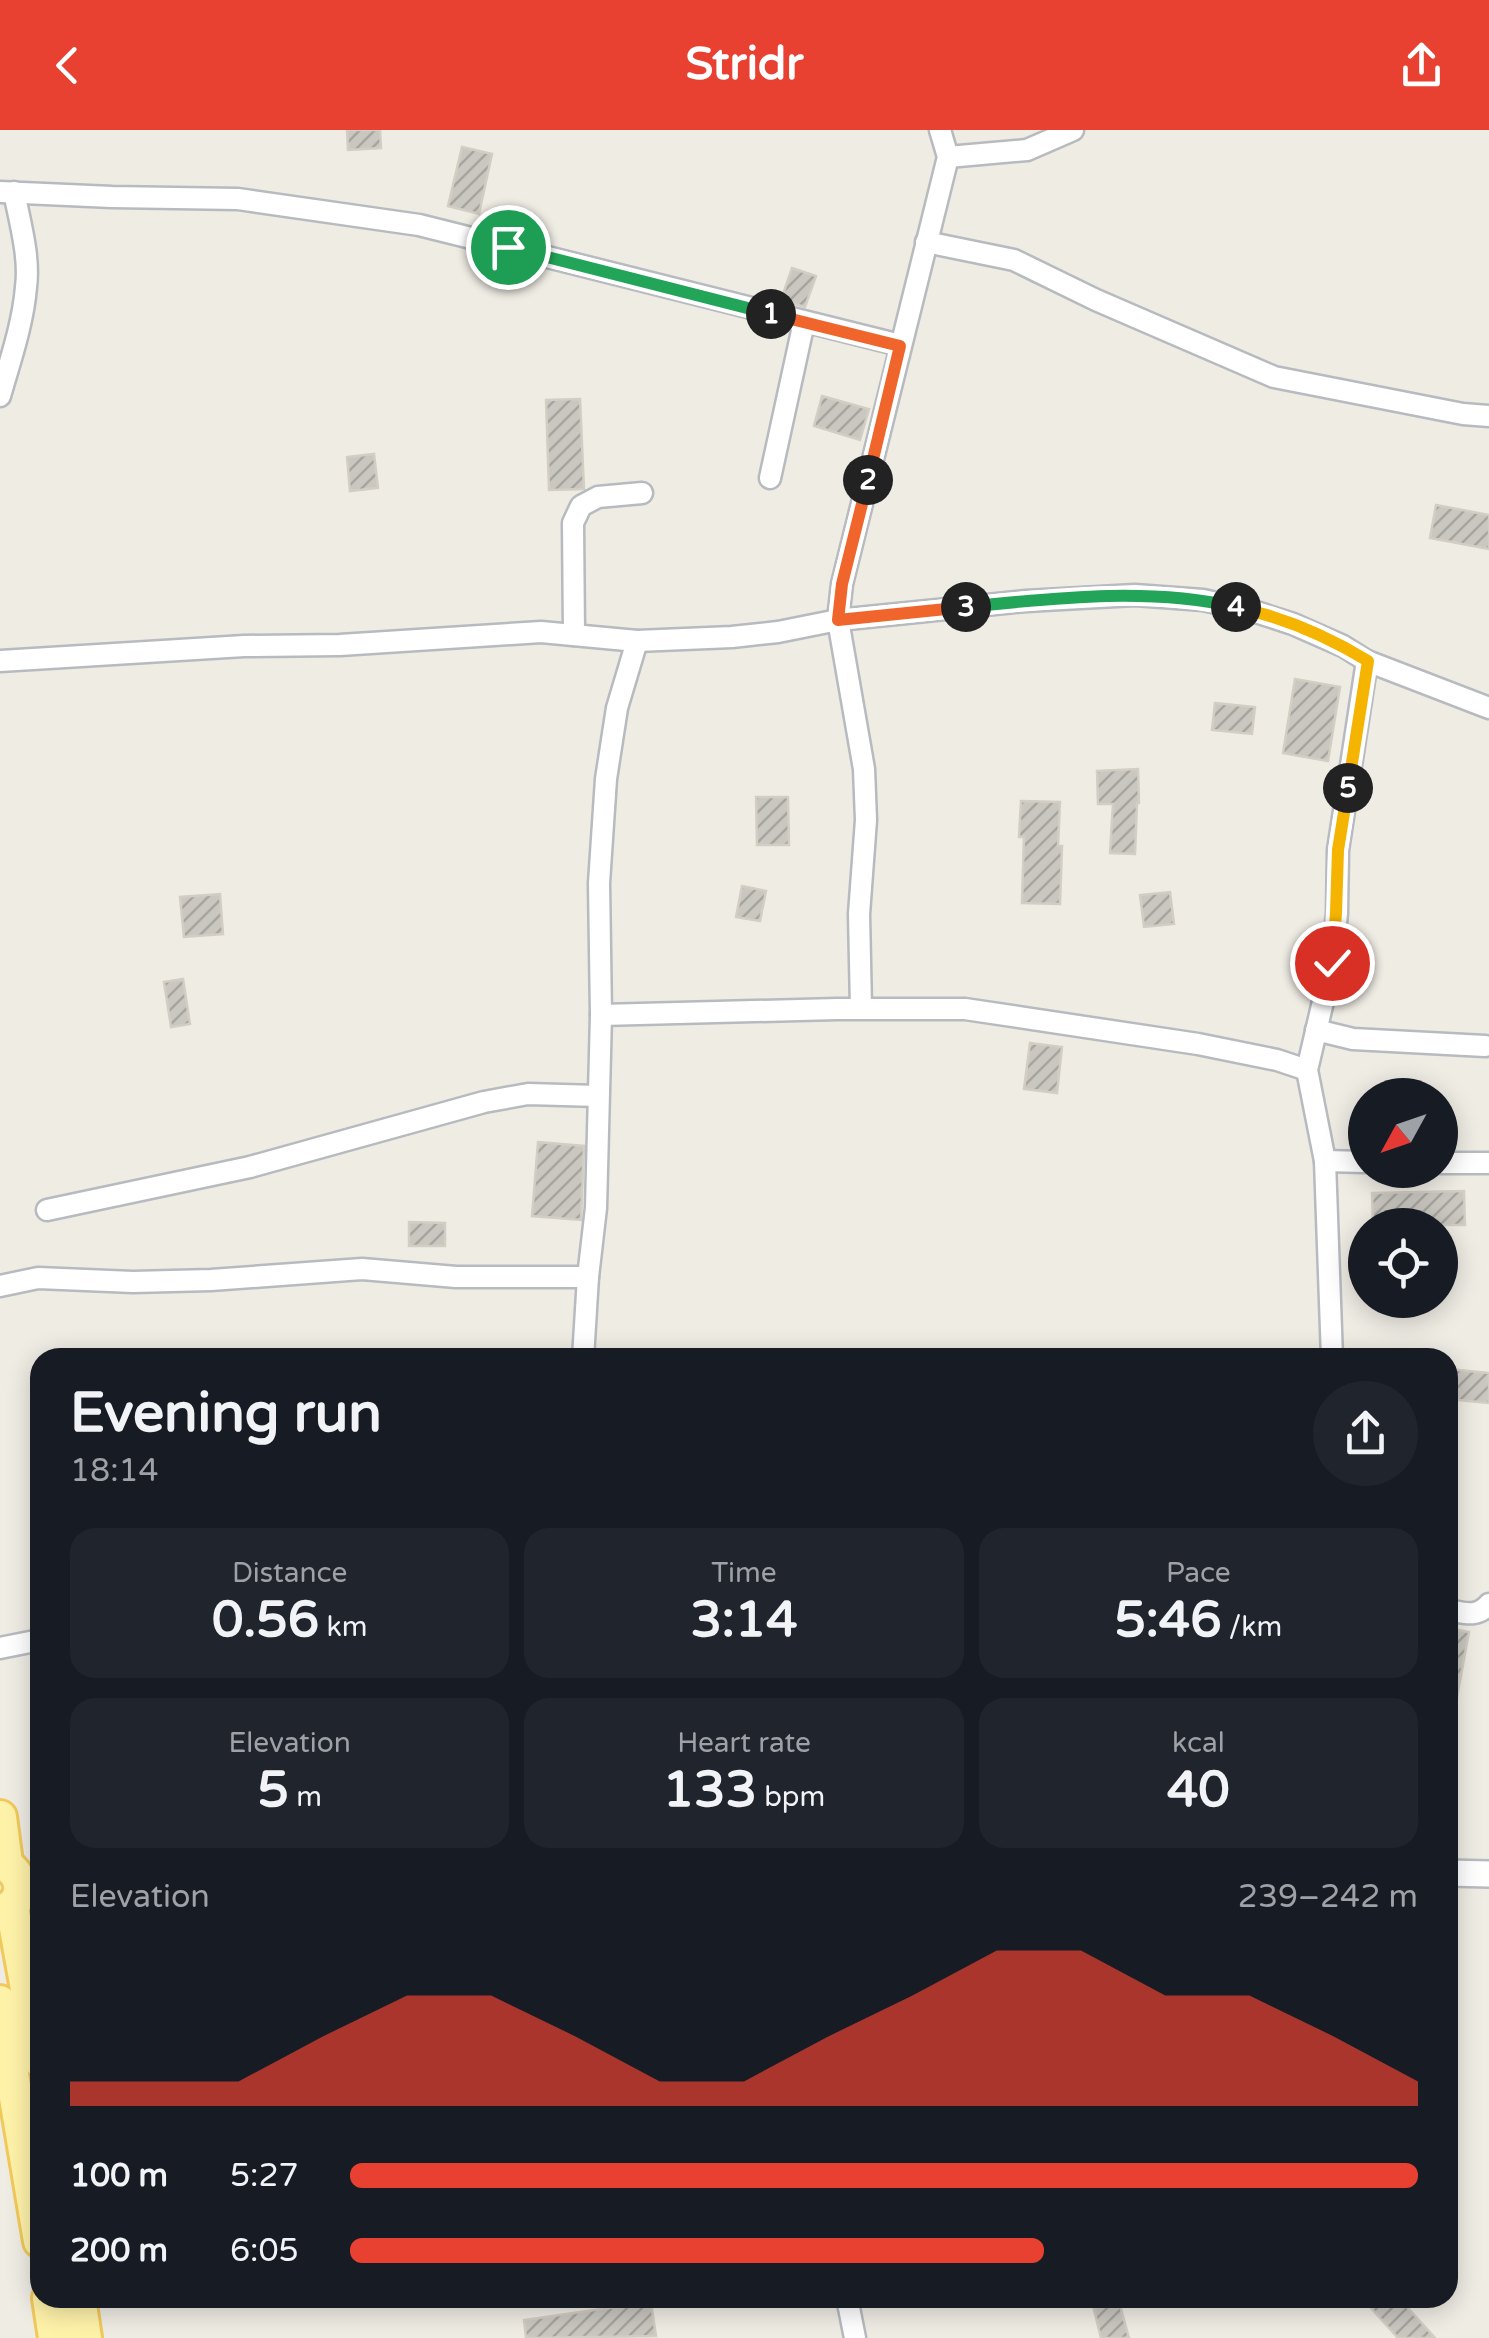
<!DOCTYPE html>
<meta charset="utf-8">
<style>
:root{--surface:#171b24;--page:#20242c;--text:#f1f3f6;--muted:#9ea1a6;--accent:#e84131}
body{margin:0;font-family:"Varela Round",sans-serif;background:var(--page);color:var(--text);height:100vh;display:flex;flex-direction:column;font-size:38px;white-space:nowrap}
*{box-sizing:border-box;margin:0}
p{font-size:32px;color:var(--muted)}
.icon{flex:none;width:55px;height:55px;fill:none;stroke:currentColor;stroke-width:2;stroke-linecap:round;stroke-linejoin:round}
.map{position:relative;flex:1;overflow:hidden}
.side{position:absolute;left:30px;top:1218px;width:1428px;height:960px;display:flex;flex-direction:column;background:var(--surface);border-radius:30px;box-shadow:0 5px 25px #0003}
.side>*{flex:none}
.needle{width:65px;rotate:230deg}
.buttons{position:absolute;left:1348px;top:948px;display:grid;gap:20px}
.buttons a{display:grid;place-items:center;width:110px;height:110px;border-radius:50%;background:var(--surface);box-shadow:0 5px 25px #0003;font-size:50px}
.pin{position:absolute;display:grid;place-items:center;width:85px;height:85px;color:#fff;margin:-42px;border:5px solid #fff;border-radius:50%;box-shadow:0 2px 10px #0007}
.km{position:absolute;width:50px;height:50px;margin:-25px;border-radius:50%;background:#222;color:#fff;font-size:28px;line-height:50px;text-align:center}
.round{display:grid;place-items:center;flex:none;width:105px;height:105px;border-radius:52px;background:var(--page)}
.headline{display:flex;align-items:center;justify-content:space-between;height:170px;padding:0 40px}
h1{font-size:55px;font-weight:700;line-height:75px}
.stats{display:grid;grid-template-columns:repeat(3,1fr);gap:15px;height:170px;padding:10px 40px}
.stats div{display:grid;align-content:center;border-radius:25px;background:var(--page);text-align:center}
.stats b{font-size:50px;font-weight:700}
.stats small{font-size:28px;font-weight:400}
.stats p{font-size:28px}
.chart{height:280px;padding:20px 40px}
.chart p{display:flex;justify-content:space-between}
.chart svg{width:100%;height:180px;margin-top:10px;fill:var(--accent);opacity:.7}
ul{padding:0 40px;list-style:none;font-size:32px}
li{display:grid;grid-template-columns:160px 120px 1fr;align-items:center;height:75px}
li i{height:25px;border-radius:12px;background:var(--accent)}
header{display:flex;justify-content:space-between;align-items:center;height:130px;padding:0 40px;background:var(--accent);color:#fff;font-size:45px;font-weight:700}
.map>svg:first-child{display:block}
.building{fill:url(#building-hatch);stroke:#d3cec3;stroke-width:2.5}
.lines{fill:none;stroke-linecap:round;stroke-linejoin:round}
.minor-casing{stroke:#b7babe;stroke-width:25}
.tertiary-casing{stroke:#b7babe;stroke-width:30}
.primary-casing{stroke:#f1c95b;stroke-width:38}
.minor{stroke:#fff;stroke-width:20}
.tertiary{stroke:#fff;stroke-width:25}
.primary{stroke:#fef2a9;stroke-width:32}
.split-1-casing{stroke:#fff;stroke-width:20}
.split-2-casing{stroke:#fff;stroke-width:20}
.split-3-casing{stroke:#fff;stroke-width:20}
.split-4-casing{stroke:#fff;stroke-width:20}
.split-5-casing{stroke:#fff;stroke-width:20}
.split-6-casing{stroke:#fff;stroke-width:20}
.split-1{stroke:#22a559;stroke-width:12}
.split-2{stroke:#f0652b;stroke-width:12}
.split-3{stroke:#f0652b;stroke-width:12}
.split-4{stroke:#22a559;stroke-width:12}
.split-5{stroke:#f5b400;stroke-width:12}
.split-6{stroke:#f5b400;stroke-width:12}
</style>
<header><svg class="icon" aria-label="back" viewBox="0 0 24 24"><path d="M15 5l-7 7 7 7"/></svg>Stridr<svg class="icon" aria-label="share" viewBox="0 0 24 24"><path d="M12 15V3M7 8l5-5 5 5M5 13v7h14v-7"/></svg></header>
<div class="map">
<svg width="1489" height="2208" viewBox="0 0 1489 2208">
<defs>
<pattern id="building-hatch" width="6" height="6" patternUnits="userSpaceOnUse" patternTransform="scale(2.5)"><rect width="6" height="6" fill="#cac7c1"/><path d="M-1 1l2-2M0 6l6-6M5 7l2-2" fill="none" stroke="#a7a5a0"/></pattern>
</defs>
<rect width="100%" height="100%" fill="#efece4"/>
<g class="building">
<polygon points="347,0 380,0 381,18 348,20"/>
<polygon points="462,17 492,24 479,84 448,76"/>
<polygon points="792,138 816,146 805,177 781,170"/>
<polygon points="822,266 869,279 860,310 814,296"/>
<polygon points="580,269 584,359 549,360 546,270"/>
<polygon points="374,324 378,358 350,361 347,327"/>
<polygon points="1436,375 1489,385 1489,419 1430,408"/>
<polygon points="1295,549 1340,557 1328,631 1283,623"/>
<polygon points="1215,573 1255,577 1252,604 1212,600"/>
<polygon points="1138,639 1139,673 1137,673 1135,724 1110,723 1113,674 1098,674 1097,641"/>
<polygon points="756,667 788,667 789,715 757,715"/>
<polygon points="1021,671 1060,672 1058,716 1062,716 1060,774 1022,773 1024,707 1019,707"/>
<polygon points="742,756 766,761 760,791 736,787"/>
<polygon points="1170,762 1174,794 1144,797 1140,765"/>
<polygon points="220,764 223,804 184,807 180,767"/>
<polygon points="183,849 190,894 171,897 164,852"/>
<polygon points="1030,913 1062,917 1057,963 1024,959"/>
<polygon points="538,1012 584,1016 581,1090 532,1086"/>
<polygon points="1464,1061 1465,1095 1373,1095 1372,1063"/>
<polygon points="409,1092 445,1093 445,1116 409,1116"/>
<polygon points="1448,1239 1489,1243 1489,1273 1448,1269"/>
<polygon points="1448,1498 1469,1502 1455,1578 1448,1578"/>
<polygon points="1091,2168 1118,2168 1129,2208 1101,2208"/>
<polygon points="1362,2168 1399,2168 1435,2208 1398,2208"/>
<polygon points="651,2172 656,2206 526,2208 524,2190"/>
</g>
<g class="lines">
<defs>
<g id="minor">
<polyline points="948,27 1027,20 1073,0"/>
<polyline points="0,62 112,67 238,69 419,95 900,215"/>
<polyline points="926,112 1014,130 1096,170 1274,247 1463,284 1489,286"/>
<path d="M 0,266 C 10,231 23,194 26,157 C 30,127 20,93 14,62"/>
<polyline points="770,348 804,192"/>
<polyline points="574,505 573,393 581,376 598,367 642,363"/>
<polyline points="0,531 244,516 340,515 541,502 637,511 732,507 778,502 838,490 1026,471 1135,465 1203,470 1253,481 1293,494 1343,516 1367,531 1489,578"/>
<polyline points="861,878 859,784 866,690 864,639 838,490 842,454 948,27 940,0"/>
<polyline points="601,885 837,879 965,879 1198,914 1277,930 1307,940"/>
<polyline points="1316,900 1353,909 1485,916"/>
<polyline points="1325,1031 1365,1032"/>
<polyline points="1440,1033 1489,1033"/>
<polyline points="47,1080 250,1037 484,972 528,964 598,966"/>
<polyline points="0,1156 38,1148 133,1152 211,1150 362,1139 456,1147 588,1147"/>
<polyline points="583,1228 588,1147 596,1078 601,885 599,753 606,649 617,578 637,511"/>
<polyline points="1332,1228 1325,1031 1307,940 1332,833 1337,783 1338,720 1367,531"/>
<path d="M 1448,1480 C 1464,1483 1477,1488 1489,1474"/>
<polyline points="0,1518 40,1510"/>
<polyline points="847,2168 855,2208"/>
</g>
<polyline id="tertiary" points="1448,1743 1489,1744"/>
<g id="primary">
<polyline points="0,1687 6,1733"/>
<path d="M 0,1731 C 26,1744 28,1771 0,1783"/>
<polyline points="12,1776 40,1931"/>
<polyline points="0,1872 40,2111"/>
<polyline points="49,2168 55,2208"/>
<polyline points="79,2168 85,2208"/>
</g>
</defs>
<use href="#minor" class="minor-casing"/>
<use href="#tertiary" class="tertiary-casing"/>
<use href="#primary" class="primary-casing"/>
<use href="#minor" class="minor"/>
<use href="#tertiary" class="tertiary"/>
<use href="#primary" class="primary"/>
</g>
<g class="lines">
<defs>
<polyline id="split-1" points="508,117 771,184"/>
<polyline id="split-2" points="771,184 900,216 868,350"/>
<polyline id="split-3" points="868,350 842,454 838,490 966,477"/>
<path id="split-4" d="M 966,477 C 1055,468 1147,457 1236,477"/>
<path id="split-5" d="M 1236,477 C 1282,487 1327,506 1368,531 L 1348,658"/>
<polyline id="split-6" points="1332,833 1336,783 1338,720 1348,658"/>
</defs>
<use href="#split-1" class="split-1-casing"/>
<use href="#split-2" class="split-2-casing"/>
<use href="#split-3" class="split-3-casing"/>
<use href="#split-4" class="split-4-casing"/>
<use href="#split-5" class="split-5-casing"/>
<use href="#split-6" class="split-6-casing"/>
<use href="#split-1" class="split-1"/>
<use href="#split-2" class="split-2"/>
<use href="#split-3" class="split-3"/>
<use href="#split-4" class="split-4"/>
<use href="#split-5" class="split-5"/>
<use href="#split-6" class="split-6"/>
</g>
</svg>
<div class="buttons">
<a><svg class="needle" viewBox="-14 -14 28 28"><path d="M0-13l5 13h-10z" fill="#e53935"/><path d="M0 13l5-13h-10z" fill="#9ea1a6"/></svg></a>
<a><svg class="icon" aria-label="locate" viewBox="0 0 24 24"><circle cx="12" cy="12" r="6"/><path d="M12 2v4M12 18v4M2 12h4M18 12h4"/></svg></a>
</div>
<div class="pin" style="left:508px;top:117px;background:#1e9e55"><svg class="icon" aria-label="arrive" viewBox="0 0 24 24"><path d="M6 21V4h12l-3 4 3 4H6"/></svg></div>
<div class="pin" style="left:1332px;top:833px;background:#d93025"><svg class="icon" aria-label="check" viewBox="0 0 24 24"><path d="M5 12l5 5 9-10"/></svg></div>
<b class="km" style="left:771px;top:184px">1</b>
<b class="km" style="left:868px;top:350px">2</b>
<b class="km" style="left:966px;top:477px">3</b>
<b class="km" style="left:1236px;top:477px">4</b>
<b class="km" style="left:1348px;top:658px">5</b>
<section class="side">
<div class="headline"><div><h1>Evening run</h1><p>18:14</p></div><a class="round"><svg class="icon" aria-label="share" viewBox="0 0 24 24"><path d="M12 15V3M7 8l5-5 5 5M5 13v7h14v-7"/></svg></a></div>
<div class="stats">
<div><p>Distance</p><b>0.56<small> km</small></b></div>
<div><p>Time</p><b>3:14</b></div>
<div><p>Pace</p><b>5:46<small> /km</small></b></div>
</div>
<div class="stats">
<div><p>Elevation</p><b>5<small> m</small></b></div>
<div><p>Heart rate</p><b>133<small> bpm</small></b></div>
<div><p>kcal</p><b>40</b></div>
</div>
<div class="chart"><p><span>Elevation</span>239–242 m</p>
<svg viewBox="0 0 160 44" preserveAspectRatio="none"><path d="M0 44V38L10 38L20 38L30 27L40 17L50 17L60 27L70 38L80 38L90 27L100 17L110 6L120 6L130 17L140 17L150 27L160 38V44z"/></svg>
</div>
<ul>
<li><b>100 m</b>5:27<i style="width:100%"></i></li>
<li><b>200 m</b>6:05<i style="width:65%"></i></li>
</ul>
</section>
</div>
